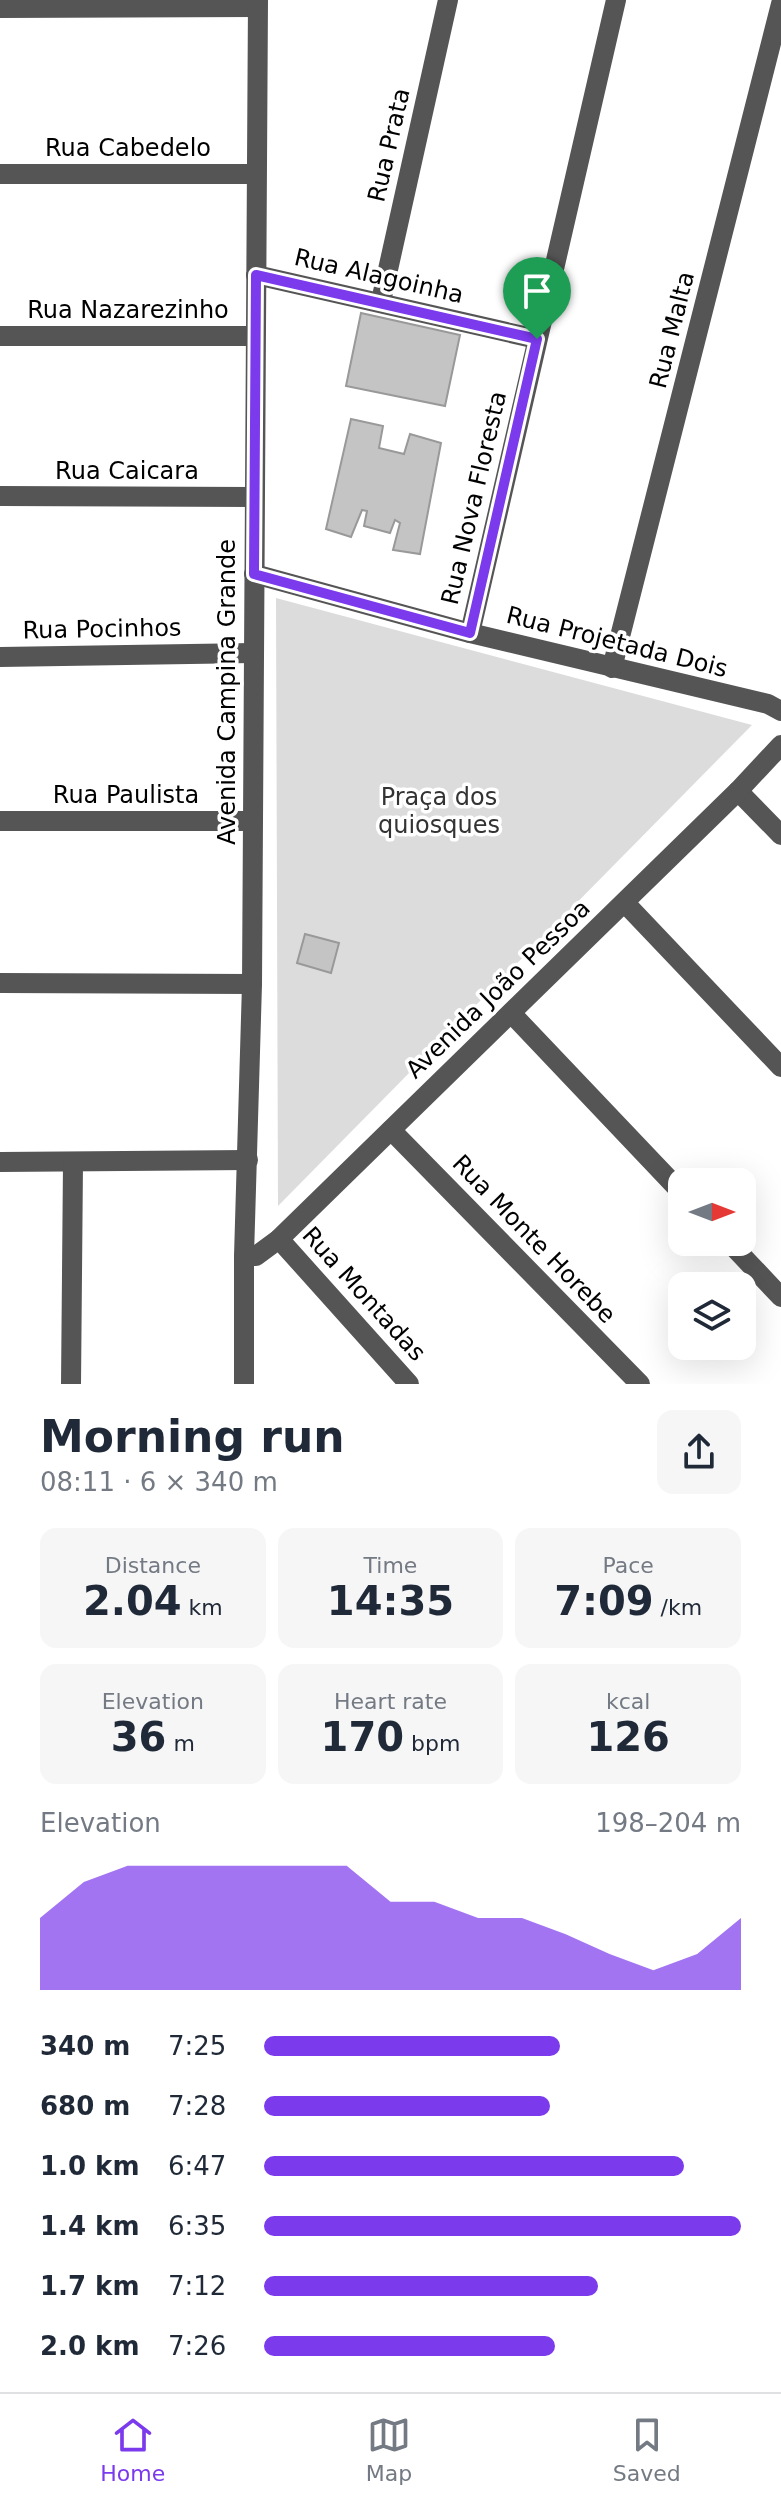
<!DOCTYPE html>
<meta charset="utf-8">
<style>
:root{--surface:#fff;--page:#f6f6f7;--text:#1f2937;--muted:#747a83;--line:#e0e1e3;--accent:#7c3aed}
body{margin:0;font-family:"DejaVu Sans",sans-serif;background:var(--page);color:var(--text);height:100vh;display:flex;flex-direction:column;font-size:30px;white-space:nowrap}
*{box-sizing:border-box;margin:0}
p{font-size:26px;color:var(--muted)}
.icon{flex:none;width:44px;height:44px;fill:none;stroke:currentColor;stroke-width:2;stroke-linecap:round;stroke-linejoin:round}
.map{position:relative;height:1384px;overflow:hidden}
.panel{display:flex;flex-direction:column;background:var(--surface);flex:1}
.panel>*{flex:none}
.needle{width:52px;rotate:90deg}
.fabs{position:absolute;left:668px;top:1168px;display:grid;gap:16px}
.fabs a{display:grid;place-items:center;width:88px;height:88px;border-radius:16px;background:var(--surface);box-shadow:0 8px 32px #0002;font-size:40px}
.pin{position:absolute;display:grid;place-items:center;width:68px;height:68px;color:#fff;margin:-82px -34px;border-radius:50% 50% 50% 0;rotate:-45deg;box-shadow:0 0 8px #0007}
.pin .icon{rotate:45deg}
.round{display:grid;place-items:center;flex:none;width:84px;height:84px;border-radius:16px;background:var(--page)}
.headline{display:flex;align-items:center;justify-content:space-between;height:136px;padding:0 40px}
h1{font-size:44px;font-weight:800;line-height:60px}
.stats{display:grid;grid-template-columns:repeat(3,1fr);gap:12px;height:136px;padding:8px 40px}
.stats div{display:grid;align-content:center;border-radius:16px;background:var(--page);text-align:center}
.stats b{font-size:40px;font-weight:800}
.stats small{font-size:22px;font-weight:400}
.stats p{font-size:22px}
.chart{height:224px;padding:16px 40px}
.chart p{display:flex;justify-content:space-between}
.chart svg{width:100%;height:144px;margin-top:8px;fill:var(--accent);opacity:.7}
ul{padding:0 40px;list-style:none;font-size:26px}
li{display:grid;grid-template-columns:128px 96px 1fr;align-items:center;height:60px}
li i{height:20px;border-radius:10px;background:var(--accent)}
.tab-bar{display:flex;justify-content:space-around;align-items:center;height:112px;border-top:2px solid var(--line);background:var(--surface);font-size:22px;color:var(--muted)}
.tab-bar a{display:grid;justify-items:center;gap:4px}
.tab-bar .selected{color:var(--accent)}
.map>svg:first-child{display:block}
.green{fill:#dcdcdc}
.building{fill:#c4c4c4;stroke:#999;stroke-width:2}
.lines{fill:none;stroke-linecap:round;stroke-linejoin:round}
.minor{stroke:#555;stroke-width:20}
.route-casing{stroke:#fff;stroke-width:16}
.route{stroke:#7c3aed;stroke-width:10}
.labels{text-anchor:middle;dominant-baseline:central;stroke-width:7;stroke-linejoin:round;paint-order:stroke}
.street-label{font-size:24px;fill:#000;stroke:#fff}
.park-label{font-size:24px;fill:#333;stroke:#fff}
</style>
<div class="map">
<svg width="781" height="1384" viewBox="0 0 781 1384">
<rect width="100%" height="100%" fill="#fff"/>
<polygon class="green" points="276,598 752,725 278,1206"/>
<g class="building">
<polygon points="361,313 460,335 445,406 346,386"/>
<polygon points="351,419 383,426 379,448 404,454 410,434 441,443 420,554 393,550 400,523 395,520 390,533 364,526 367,511 362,510 351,537 326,529"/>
<polygon points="305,934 339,943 331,973 297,963"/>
</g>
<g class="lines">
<g class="minor">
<polyline points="0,8 257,7"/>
<polyline points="0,174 256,174"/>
<polyline points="256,275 537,339"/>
<polyline points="381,301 448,0"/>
<polyline points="0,336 255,336"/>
<polyline points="0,496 254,497"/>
<polyline points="254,574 470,633 768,704 781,711"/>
<polyline points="470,633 616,0"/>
<polyline points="0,657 253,653"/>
<polyline points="612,668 781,4"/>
<polyline points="738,791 781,835"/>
<polyline points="0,821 253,821"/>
<polyline points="625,903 781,1067"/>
<polyline points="0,983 252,984"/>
<polyline points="511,1013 682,1193"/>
<polyline points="391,1130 640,1384"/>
<polyline points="0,1162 248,1160"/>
<polyline points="279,1239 409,1384"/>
<polyline points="729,1242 781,1297"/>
<polyline points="244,1256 256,1256 279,1239 738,791 781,745"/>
<polyline points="71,1384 73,1163"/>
<polyline points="244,1384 244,1256 252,984 258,0"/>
</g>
</g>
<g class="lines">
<defs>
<polygon id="route" points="256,275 537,339 470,633 254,574"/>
</defs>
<use href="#route" class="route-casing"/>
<use href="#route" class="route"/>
</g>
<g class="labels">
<g class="street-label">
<text transform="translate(389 145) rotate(-77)">Rua Prata</text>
<text x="128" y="148">Rua Cabedelo</text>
<text transform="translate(379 276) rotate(13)">Rua Alagoinha</text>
<text x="128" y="310">Rua Nazarezinho</text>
<text transform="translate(672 330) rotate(-76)">Rua Malta</text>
<text x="127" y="471">Rua Caicara</text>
<text transform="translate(474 498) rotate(-77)">Rua Nova Floresta</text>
<text transform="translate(102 629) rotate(-1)">Rua Pocinhos</text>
<text transform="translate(617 642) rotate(14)">Rua Projetada Dois</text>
<text transform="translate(227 692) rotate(-90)">Avenida Campina Grande</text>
<text x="126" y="795">Rua Paulista</text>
<text transform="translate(498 989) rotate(-44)">Avenida João Pessoa</text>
<text transform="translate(534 1239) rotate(46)">Rua Monte Horebe</text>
<text transform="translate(364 1294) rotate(48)">Rua Montadas</text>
</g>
<g class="park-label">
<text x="439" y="797">Praça dos<tspan x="439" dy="28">quiosques</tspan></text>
</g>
</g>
</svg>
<div class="fabs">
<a><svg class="needle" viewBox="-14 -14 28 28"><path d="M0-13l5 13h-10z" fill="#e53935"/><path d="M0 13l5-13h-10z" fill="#747a83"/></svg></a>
<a><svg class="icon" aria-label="layers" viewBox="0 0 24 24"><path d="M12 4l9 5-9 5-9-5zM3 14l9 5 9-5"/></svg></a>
</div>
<div class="pin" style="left:537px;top:339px;background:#1e9e55"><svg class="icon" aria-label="arrive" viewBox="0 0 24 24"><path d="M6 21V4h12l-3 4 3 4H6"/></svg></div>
</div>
<section class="panel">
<div class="headline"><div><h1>Morning run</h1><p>08:11 · 6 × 340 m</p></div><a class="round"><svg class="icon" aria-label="share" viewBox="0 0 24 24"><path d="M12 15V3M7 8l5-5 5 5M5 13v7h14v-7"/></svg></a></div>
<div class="stats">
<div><p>Distance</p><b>2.04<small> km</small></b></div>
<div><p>Time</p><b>14:35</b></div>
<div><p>Pace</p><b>7:09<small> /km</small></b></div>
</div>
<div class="stats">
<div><p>Elevation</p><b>36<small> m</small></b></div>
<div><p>Heart rate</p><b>170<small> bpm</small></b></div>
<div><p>kcal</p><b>126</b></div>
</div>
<div class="chart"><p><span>Elevation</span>198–204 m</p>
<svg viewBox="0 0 160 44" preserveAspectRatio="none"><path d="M0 44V22L10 11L20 6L30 6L40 6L50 6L60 6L70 6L80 17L90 17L100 22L110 22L120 27L130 33L140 38L150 33L160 22V44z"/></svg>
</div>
<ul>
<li><b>340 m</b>7:25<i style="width:62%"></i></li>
<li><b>680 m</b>7:28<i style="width:60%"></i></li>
<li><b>1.0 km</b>6:47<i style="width:88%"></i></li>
<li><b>1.4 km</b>6:35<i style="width:100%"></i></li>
<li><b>1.7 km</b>7:12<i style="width:70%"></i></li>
<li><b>2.0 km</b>7:26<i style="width:61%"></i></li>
</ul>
</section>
<nav class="tab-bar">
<a class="selected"><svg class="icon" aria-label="home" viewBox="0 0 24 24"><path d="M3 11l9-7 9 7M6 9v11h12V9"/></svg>Home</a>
<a><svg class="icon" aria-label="map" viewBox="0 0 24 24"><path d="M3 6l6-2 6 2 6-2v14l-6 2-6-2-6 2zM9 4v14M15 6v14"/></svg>Map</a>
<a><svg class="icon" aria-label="saved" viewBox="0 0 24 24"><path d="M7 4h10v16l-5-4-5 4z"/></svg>Saved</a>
</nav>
